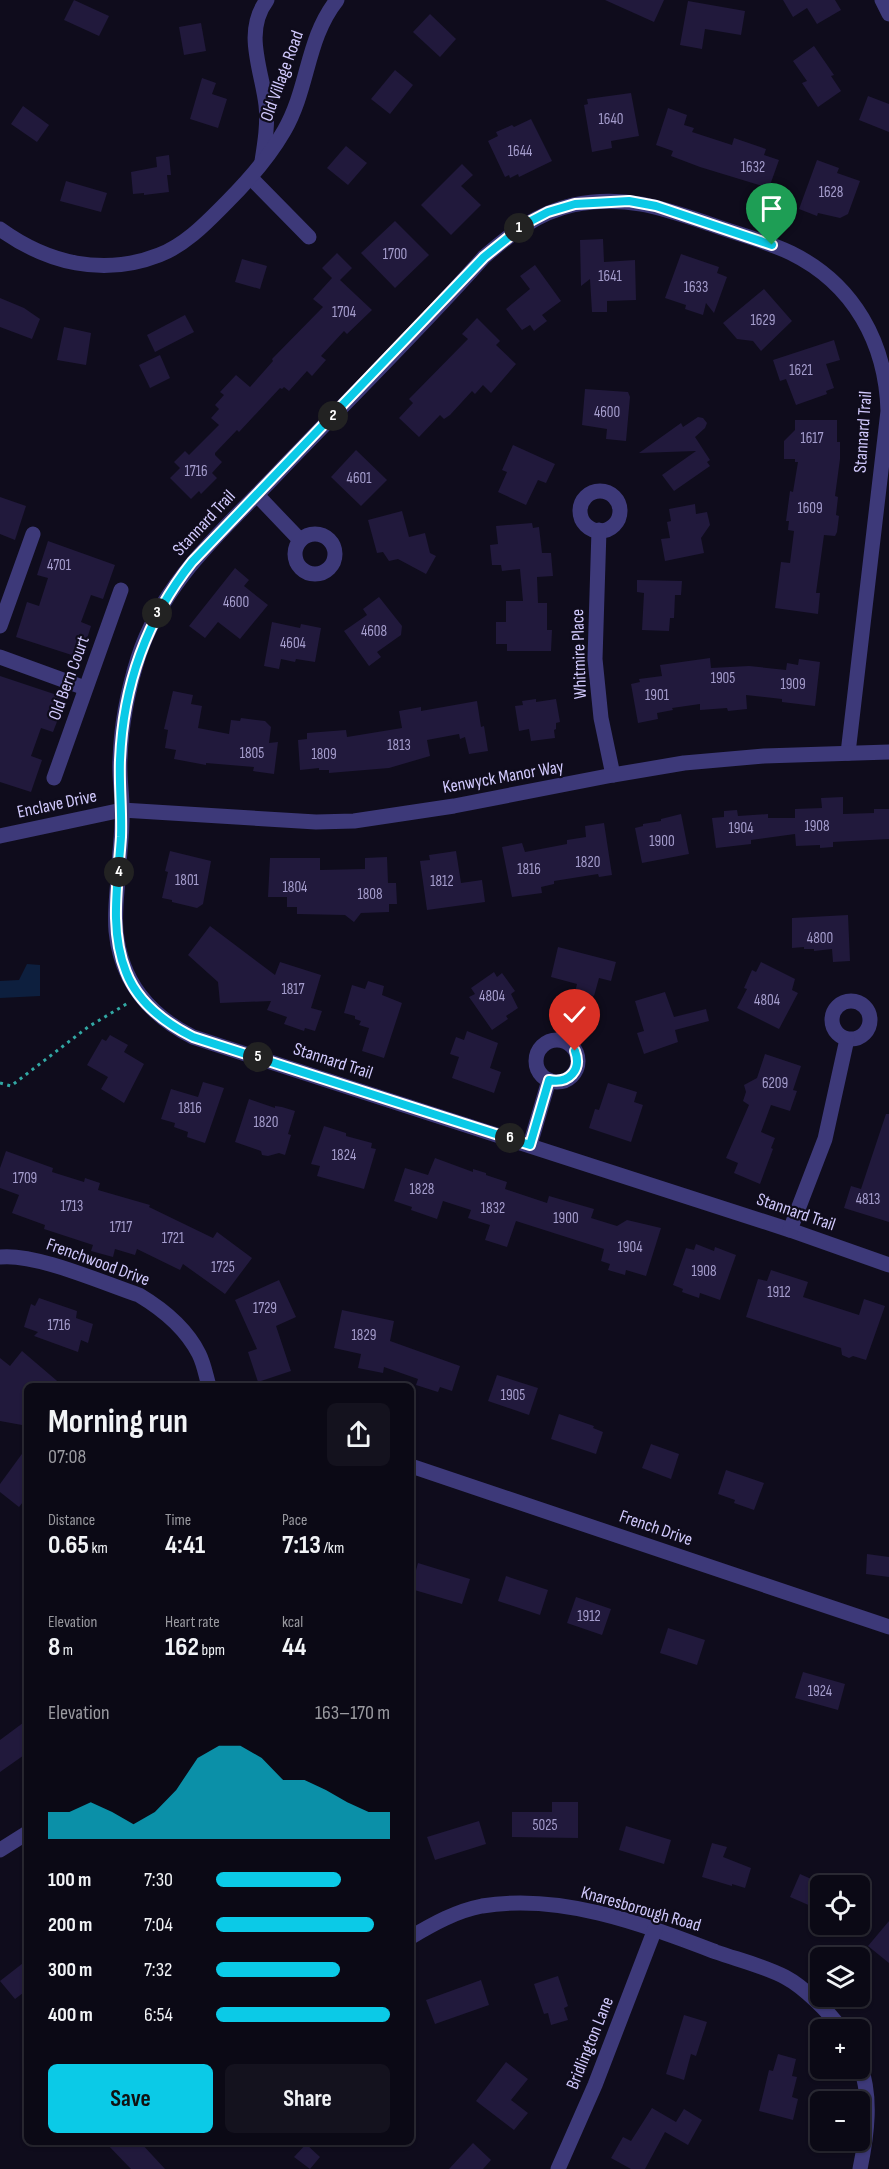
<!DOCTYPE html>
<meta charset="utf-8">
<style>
:root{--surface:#0b0915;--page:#14121e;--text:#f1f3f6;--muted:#9a9aa0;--line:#2b2a34;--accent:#0bcae7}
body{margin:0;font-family:"Sofia Sans Condensed",sans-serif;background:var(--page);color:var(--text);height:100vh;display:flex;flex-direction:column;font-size:22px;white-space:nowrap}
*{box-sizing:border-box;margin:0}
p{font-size:20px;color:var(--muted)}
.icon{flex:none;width:33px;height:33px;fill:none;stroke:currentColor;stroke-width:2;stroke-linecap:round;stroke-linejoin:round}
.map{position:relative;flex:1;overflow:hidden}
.sheet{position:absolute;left:24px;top:1383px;width:390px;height:762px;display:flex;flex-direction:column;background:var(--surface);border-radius:9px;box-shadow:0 2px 4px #0004,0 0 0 2px var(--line)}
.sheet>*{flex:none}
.tools{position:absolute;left:810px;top:1875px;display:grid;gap:12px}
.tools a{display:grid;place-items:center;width:60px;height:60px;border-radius:9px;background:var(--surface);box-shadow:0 2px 4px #0004,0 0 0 2px var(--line);font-size:30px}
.pin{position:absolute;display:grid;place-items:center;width:51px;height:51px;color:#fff;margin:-62px -26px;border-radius:50% 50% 50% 0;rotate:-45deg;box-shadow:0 0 6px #0007}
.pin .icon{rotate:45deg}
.km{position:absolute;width:30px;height:30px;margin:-15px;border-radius:50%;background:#222;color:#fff;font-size:16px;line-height:30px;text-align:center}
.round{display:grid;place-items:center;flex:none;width:63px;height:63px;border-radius:9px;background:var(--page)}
.overview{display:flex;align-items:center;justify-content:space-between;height:102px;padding:0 24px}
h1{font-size:33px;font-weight:700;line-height:45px}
.stats{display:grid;grid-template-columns:repeat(3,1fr);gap:9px;height:102px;padding:6px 24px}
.stats div{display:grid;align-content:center}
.stats b{font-size:26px;font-weight:700}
.stats small{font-size:16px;font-weight:400}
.stats p{font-size:16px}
.chart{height:168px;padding:12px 24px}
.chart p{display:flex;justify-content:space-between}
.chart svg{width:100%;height:108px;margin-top:6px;fill:var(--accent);opacity:.7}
.button{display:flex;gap:12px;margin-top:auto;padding:12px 24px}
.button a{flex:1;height:69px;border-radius:9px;background:var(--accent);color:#111;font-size:24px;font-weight:700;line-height:69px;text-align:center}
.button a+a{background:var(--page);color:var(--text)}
ul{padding:0 24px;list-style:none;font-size:20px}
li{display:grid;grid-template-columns:96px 72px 1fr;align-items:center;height:45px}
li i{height:15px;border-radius:8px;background:var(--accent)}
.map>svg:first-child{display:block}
.water{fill:#0d1f3e}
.building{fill:#21193c}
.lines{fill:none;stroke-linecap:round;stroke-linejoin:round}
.path{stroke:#32a8a4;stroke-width:3;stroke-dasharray:3 4.5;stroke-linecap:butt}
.street{stroke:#3d3979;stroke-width:15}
.route-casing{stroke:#fff;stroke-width:12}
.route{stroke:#0bcae7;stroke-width:8}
.labels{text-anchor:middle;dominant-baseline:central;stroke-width:4.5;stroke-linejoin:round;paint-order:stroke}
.number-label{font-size:15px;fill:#a59dcd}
.street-label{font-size:18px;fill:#d1c9fd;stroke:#0f0c1c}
</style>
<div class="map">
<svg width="889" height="2169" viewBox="0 0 889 2169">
<rect width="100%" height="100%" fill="#0f0c1c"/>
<polygon class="water" points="27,964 40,965 40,996 0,998 0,981 19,980"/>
<g class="building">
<polygon points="74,0 109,16 99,36 64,20"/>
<polygon points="605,0 664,0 654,22"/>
<polygon points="783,0 835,0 841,10 817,24 807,8 793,17"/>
<polygon points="688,1 745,11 741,35 705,29 702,49 680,45"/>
<polygon points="430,14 456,39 440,57 413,32"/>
<polygon points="201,23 206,51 184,55 179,27"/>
<polygon points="814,46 834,75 831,76 841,91 818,107 802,83 807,81 793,61"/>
<polygon points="395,70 413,85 390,114 371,99"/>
<polygon points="202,78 216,83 212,94 227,99 218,128 190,119"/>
<polygon points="631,93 639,136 611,141 612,148 592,152 584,105 588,104 587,99"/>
<polygon points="868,96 889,104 889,132 859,120"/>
<polygon points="23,106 49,125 37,142 11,124"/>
<polygon points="668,108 687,115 684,125 694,128 692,132 732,145 734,138 766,149 764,155 779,160 769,188 700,167 671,156 673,151 656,145"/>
<polygon points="531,119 552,161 519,177 518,174 510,178 509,175 505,177 488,141 498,136 496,132 512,125 514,127"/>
<polygon points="346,146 367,163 348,185 327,168"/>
<polygon points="169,155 171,175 167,175 169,192 144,195 144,193 133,194 131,172 157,167 156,157"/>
<polygon points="817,160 839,168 837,173 860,181 848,214 840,218 818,213 817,216 799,209"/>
<polygon points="462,164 473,175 461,186 481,205 451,235 421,205"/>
<polygon points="66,181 107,193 101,212 60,201"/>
<polygon points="395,221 429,255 395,288 361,253"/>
<polygon points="603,239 604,262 635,260 636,300 607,301 607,312 592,312 590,279 581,286 580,240"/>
<polygon points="337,253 352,268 340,280 372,310 347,334 344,331 321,356 326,360 312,376 307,371 289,391 284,387 282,389 280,388 239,432 237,430 215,453 215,455 222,462 212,473 217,478 201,494 199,491 191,499 170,478 180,468 174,462 185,451 189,455 219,425 211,418 219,409 215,405 224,395 220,392 236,375 250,387 273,361 272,359 323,307 313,299 332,278 322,268"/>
<polygon points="681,254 719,267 717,273 727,277 714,313 706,303 703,315 685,309 686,305 665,298"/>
<polygon points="242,259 267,266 260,289 235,282"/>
<polygon points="535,265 561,301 542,315 547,321 534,331 530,325 522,330 506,309 530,289 520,276"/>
<polygon points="764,289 792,321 761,351 753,341 737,339 723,323"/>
<polygon points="0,298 24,308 40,319 32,339 0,327"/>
<polygon points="185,315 194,332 155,352 147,335"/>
<polygon points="477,318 500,341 496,345 516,364 491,393 483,385 475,394 472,391 450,415 444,419 440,415 419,437 399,418 413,403 409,399 468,339 462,334"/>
<polygon points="64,327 91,333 86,365 57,360"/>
<polygon points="834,340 840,360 826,364 834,388 826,391 827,394 796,405 786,379 780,381 773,360"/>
<polygon points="160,355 170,378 150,388 139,365"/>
<polygon points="585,389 628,392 630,397 626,441 606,439 607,429 582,425"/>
<polygon points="698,417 703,418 707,423 705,428 695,437 710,460 707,462 710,466 674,491 662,475 696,451 639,453 681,423 683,427"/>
<polygon points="795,420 837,420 837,442 840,442 840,459 835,496 838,497 836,515 839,516 837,532 835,536 824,535 816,593 820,593 818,614 775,608 781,562 790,563 794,531 788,530 789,521 786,521 790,491 793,492 798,462 795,462 795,459 784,459 784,441 795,430"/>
<polygon points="513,445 555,464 546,483 538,480 526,505 498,492 507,472 502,470"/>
<polygon points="356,450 387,480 361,506 331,477"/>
<polygon points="0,497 26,506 15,540 0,534"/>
<polygon points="695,504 696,514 707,512 710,525 701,538 704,553 665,561 661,539 670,538 667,522 671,521 669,509"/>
<polygon points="402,511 409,537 425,533 430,553 436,556 426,574 398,559 389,561 383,552 377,553 368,520"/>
<polygon points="532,523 533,528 539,527 542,553 551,553 553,576 537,577 538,603 547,603 547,630 552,630 551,651 507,651 507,644 496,644 496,622 506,622 506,601 523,601 520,569 502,571 501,565 492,565 490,545 498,544 496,526"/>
<polygon points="48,541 115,565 103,599 91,595 81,622 91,626 81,658 16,637 27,602 39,606 48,578 37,575"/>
<polygon points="235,568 249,580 244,586 268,605 240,639 218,622 205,638 189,626"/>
<polygon points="637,580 682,581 681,595 675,595 674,618 670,618 669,631 642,630 644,593 637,592"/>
<polygon points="379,597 402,626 401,635 377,652 381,657 369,666 344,631 367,615 363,609"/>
<polygon points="272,622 300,628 301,624 321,628 315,662 296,659 295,662 281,659 279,669 264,666"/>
<polygon points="710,658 711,668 749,666 786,670 787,663 798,665 799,659 820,662 815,706 782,702 782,699 746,695 747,709 728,711 727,708 700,710 700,704 672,708 673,710 657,713 658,719 638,723 631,684 640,682 639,679 662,676 660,665"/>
<polygon points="0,676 66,698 53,732 41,728 31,756 42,760 31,792 0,782"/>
<polygon points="173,691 193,695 191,704 202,706 198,728 229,734 231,720 240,721 241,718 265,721 271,727 269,743 278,742 274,774 253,771 254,767 206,763 206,765 174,759 176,750 165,748 168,730 164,729"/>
<polygon points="536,699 536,702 556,699 560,722 556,723 556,729 554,730 555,738 531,741 529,729 519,731 515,706 523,705 522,701"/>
<polygon points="477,701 481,727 484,726 488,751 469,754 465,737 460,739 459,734 427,740 430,756 389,768 329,773 329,770 319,770 319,768 300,770 298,740 307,739 307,733 346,730 347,737 402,728 399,711 421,707 421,711"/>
<polygon points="843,797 843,814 874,813 874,809 889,809 889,839 833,842 833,847 820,848 820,845 796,846 795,834 751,840 751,844 716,848 712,818 724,817 724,811 737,810 738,816 768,814 768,818 795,818 795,809 822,808 821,798"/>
<polygon points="681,814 689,854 642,863 635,828 643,826 643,824 661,821 661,819"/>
<polygon points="604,823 612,875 599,877 598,874 554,881 554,884 541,887 542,893 512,897 502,847 522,843 525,852 567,844 567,840 586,837 585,826"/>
<polygon points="170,851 211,861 203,904 197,908 172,902 172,900 162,898 168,872 165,871"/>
<polygon points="456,851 461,883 482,880 485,902 427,910 420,861 430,860 429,855"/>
<polygon points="387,857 388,883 396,883 397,904 389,904 389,912 361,913 354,922 345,915 297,914 297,907 287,907 287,897 268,897 270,858 320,858 320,870 365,869 365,858"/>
<polygon points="848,915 850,961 833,962 832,949 814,951 814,949 804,949 804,947 792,948 792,918"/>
<polygon points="210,926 275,975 280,962 321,975 311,1008 322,1011 315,1031 305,1028 304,1031 284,1024 287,1017 267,1010 271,1001 220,1003 218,982 188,955"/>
<polygon points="558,947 616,962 611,981 599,978 594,996 575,992 577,984 551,977"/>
<polygon points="761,962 795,979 792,990 798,993 779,1029 737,1008 747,989 744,988 752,970 756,972"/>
<polygon points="494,972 497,977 502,973 515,991 511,994 518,1008 506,1016 508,1019 492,1030 469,997 475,994 471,988"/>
<polygon points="368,981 384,986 382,995 402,1003 384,1058 362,1051 369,1028 359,1025 361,1021 355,1019 355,1016 344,1013 352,985 365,989"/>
<polygon points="665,992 674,1017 706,1009 709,1021 675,1030 678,1042 644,1054 637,1033 644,1031 635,1001"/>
<polygon points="467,1031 498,1043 490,1068 501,1072 494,1093 452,1078 459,1057 450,1054 456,1037 464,1040"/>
<polygon points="110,1035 128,1045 124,1052 144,1064 124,1103 101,1089 108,1077 87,1065 102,1039 106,1041"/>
<polygon points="765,1054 801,1066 793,1090 797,1091 790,1111 771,1105 761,1132 775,1138 771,1148 773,1149 760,1184 734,1173 738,1163 726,1158 749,1105 743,1101 746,1092 744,1085 757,1078"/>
<polygon points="203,1082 224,1088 205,1143 187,1137 188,1132 174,1127 175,1123 161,1119 171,1089 198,1097"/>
<polygon points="608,1083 637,1092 634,1102 643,1105 631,1142 589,1128 595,1109 599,1110"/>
<polygon points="249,1099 275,1108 275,1106 282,1107 295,1111 288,1134 291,1135 285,1155 279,1153 268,1156 262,1155 261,1151 235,1142"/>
<polygon points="886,1114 889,1114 889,1222 844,1208 851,1186 861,1189"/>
<polygon points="324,1126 346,1133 346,1136 372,1143 371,1148 376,1149 364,1189 317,1176 320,1166 311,1164"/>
<polygon points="6,1151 53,1168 52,1172 84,1182 85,1178 100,1183 98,1190 150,1205 149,1207 213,1238 217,1232 252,1258 225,1294 183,1264 180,1270 137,1249 135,1255 115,1249 113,1257 91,1251 93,1245 44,1229 45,1225 12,1213 19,1195 0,1188 0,1168"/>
<polygon points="435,1158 473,1172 473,1169 486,1173 486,1175 507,1182 505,1189 547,1203 549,1196 594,1209 591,1218 617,1226 627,1220 661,1228 646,1276 626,1270 625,1275 608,1270 610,1264 601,1261 604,1249 516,1221 507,1247 485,1240 490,1225 468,1218 471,1210 443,1201 437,1219 411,1210 412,1207 394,1201 405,1168 428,1175"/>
<polygon points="696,1244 714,1251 715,1247 736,1255 720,1300 700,1293 699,1298 682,1292 683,1289 673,1285 686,1248 694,1250"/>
<polygon points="771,1270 808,1282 803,1297 859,1315 864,1299 885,1306 866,1360 853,1356 849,1358 842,1355 841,1348 746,1317 758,1279 767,1281"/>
<polygon points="279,1280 296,1317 276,1326 291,1371 258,1382 248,1352 257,1349 235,1300"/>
<polygon points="39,1298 77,1311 76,1318 93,1324 88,1343 81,1340 78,1352 34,1336 38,1332 24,1327 31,1304 35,1306"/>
<polygon points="342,1310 394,1321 390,1341 460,1366 452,1391 440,1387 438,1392 416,1385 418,1379 384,1367 383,1373 358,1368 361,1354 334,1348"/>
<polygon points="22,1351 63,1386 27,1386 22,1425 0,1421 0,1358 10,1366"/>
<polygon points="497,1375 538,1388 529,1415 488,1401"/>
<polygon points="559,1414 594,1426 593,1428 603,1432 596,1454 551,1439"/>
<polygon points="651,1444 679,1454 671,1479 642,1468"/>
<polygon points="27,1447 27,1497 19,1507 0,1492 0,1484"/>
<polygon points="726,1470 764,1483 754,1510 734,1503 735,1500 718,1494"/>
<polygon points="867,1554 889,1557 889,1577 866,1574"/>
<polygon points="418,1563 470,1579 462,1604 411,1589"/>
<polygon points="506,1576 548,1590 540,1615 498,1601"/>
<polygon points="576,1597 611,1609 602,1635 567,1623"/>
<polygon points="668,1628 705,1640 697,1665 660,1653"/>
<polygon points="803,1672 845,1684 838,1710 795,1698"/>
<polygon points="27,1720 27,1753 0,1772 0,1740"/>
<polygon points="552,1802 578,1802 578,1838 512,1837 512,1812 552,1812"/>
<polygon points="479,1821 486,1844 435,1860 427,1837"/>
<polygon points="626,1826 671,1840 664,1864 619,1850"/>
<polygon points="712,1843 727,1847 723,1857 751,1868 745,1888 732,1884 732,1886 702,1877"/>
<polygon points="800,1874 820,1883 820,1910 790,1897"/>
<polygon points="889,1921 889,1963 868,1946"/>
<polygon points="27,1960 27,1990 15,1999 0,1981"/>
<polygon points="558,1976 568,2006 564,2008 568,2020 551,2025 548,2013 544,2014 534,1984"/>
<polygon points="481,1980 489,2005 435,2024 426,2000"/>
<polygon points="684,2015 707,2022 696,2056 691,2054 684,2080 666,2074"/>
<polygon points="778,2054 796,2059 792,2076 797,2077 792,2097 798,2099 793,2120 759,2111 769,2070 773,2071"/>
<polygon points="506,2062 528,2079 511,2100 528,2113 514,2130 476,2101"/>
<polygon points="652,2108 676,2122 684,2109 702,2120 688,2145 665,2132 645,2169 631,2169 611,2158 623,2137 631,2141"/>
<polygon points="105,2142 140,2142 165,2169 131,2169"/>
<polygon points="473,2143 491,2160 483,2169 449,2169"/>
<polygon points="306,2144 320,2157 310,2169 294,2157"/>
</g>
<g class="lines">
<polyline class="path" points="0,1083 11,1086 88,1027 128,1003"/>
<g class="street">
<polyline points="882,0 889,14"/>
<path d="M 262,161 C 265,142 268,123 266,105 C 262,70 243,32 267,0"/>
<polyline points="251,178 309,237"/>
<path d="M 0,229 C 47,263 103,277 159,255 C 186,245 208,221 227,202 C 249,180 269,157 284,131 C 309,88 306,39 337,0"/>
<circle cx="600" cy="511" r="20"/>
<polyline points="257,495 300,540"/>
<polyline points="599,530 595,659 601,718 613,775"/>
<circle cx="315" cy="554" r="20"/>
<polyline points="0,626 33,534"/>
<polyline points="0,657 85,688"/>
<path d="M 848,753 L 888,411 C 886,343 854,284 791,253 C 766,241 737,234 710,224 C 663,208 624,194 573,205 C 537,213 512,233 484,257 C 418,331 346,402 277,474 C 224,530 163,580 138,658 C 128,690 121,726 120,760 C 119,776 122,792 122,808 C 123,827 120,846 119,865 C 118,886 114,910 116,931 C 121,982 149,1015 193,1037 L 790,1230 L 889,1265"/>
<polyline points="54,778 121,590"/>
<polyline points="0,836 122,810 316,822 354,821 454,806 613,775 684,763 764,756 889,752"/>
<circle cx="851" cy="1020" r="19"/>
<circle cx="557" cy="1061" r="21"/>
<polyline points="530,1145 549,1080"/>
<polyline points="790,1230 825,1139 847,1039"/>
<path d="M 0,1257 C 36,1253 103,1283 139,1295 C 164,1310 186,1328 199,1354 C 204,1364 206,1376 209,1386"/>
<polyline points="411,1466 889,1627"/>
<polyline points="0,1850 27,1833"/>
<path d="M 411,1937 C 433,1924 456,1911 482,1906 C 562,1893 642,1924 716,1952 C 739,1960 764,1966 785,1977 C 804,1987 829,2012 842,2030"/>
<path d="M 860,2065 C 872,2097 867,2135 860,2169"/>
<polyline points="558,2169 595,2085 655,1929"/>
</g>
</g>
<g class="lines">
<defs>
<path id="route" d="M 575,1051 C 582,1070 569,1084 549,1080 L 530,1145 L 193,1037 C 165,1023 138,1003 126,972 C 109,930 118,882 121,837 C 122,811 119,785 120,760 C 123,686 146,620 192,562 L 484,257 L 525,224 L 548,212 L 575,204 L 629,201 L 656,206 L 772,245"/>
</defs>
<use href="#route" class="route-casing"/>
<use href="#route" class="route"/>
</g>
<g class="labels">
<g class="number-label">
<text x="611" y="119">1640</text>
<text x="520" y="151">1644</text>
<text x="753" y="167">1632</text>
<text x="831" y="192">1628</text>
<text x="395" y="254">1700</text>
<text x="610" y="276">1641</text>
<text x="696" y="287">1633</text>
<text x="344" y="312">1704</text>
<text x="763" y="320">1629</text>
<text x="801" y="370">1621</text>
<text x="607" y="412">4600</text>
<text x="812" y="438">1617</text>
<text x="196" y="471">1716</text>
<text x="359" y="478">4601</text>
<text x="810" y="508">1609</text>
<text x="59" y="565">4701</text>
<text x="236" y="602">4600</text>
<text x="374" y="631">4608</text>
<text x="293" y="643">4604</text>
<text x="723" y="678">1905</text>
<text x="793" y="684">1909</text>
<text x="657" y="695">1901</text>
<text x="399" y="745">1813</text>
<text x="252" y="753">1805</text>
<text x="324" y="754">1809</text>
<text x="817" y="826">1908</text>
<text x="741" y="828">1904</text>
<text x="662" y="841">1900</text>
<text x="588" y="862">1820</text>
<text x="529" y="869">1816</text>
<text x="187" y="880">1801</text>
<text x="442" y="881">1812</text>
<text x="295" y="887">1804</text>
<text x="370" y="894">1808</text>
<text x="820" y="938">4800</text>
<text x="293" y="989">1817</text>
<text x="492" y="996">4804</text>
<text x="767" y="1000">4804</text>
<text x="775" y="1083">6209</text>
<text x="190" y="1108">1816</text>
<text x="266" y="1122">1820</text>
<text x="344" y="1155">1824</text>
<text x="25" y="1178">1709</text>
<text x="422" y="1189">1828</text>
<text x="868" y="1199">4813</text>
<text x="72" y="1206">1713</text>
<text x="493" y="1208">1832</text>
<text x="566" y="1218">1900</text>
<text x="121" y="1227">1717</text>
<text x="173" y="1238">1721</text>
<text x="630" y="1247">1904</text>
<text x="223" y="1267">1725</text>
<text x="704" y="1271">1908</text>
<text x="779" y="1292">1912</text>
<text x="265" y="1308">1729</text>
<text x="59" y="1325">1716</text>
<text x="364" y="1335">1829</text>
<text x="513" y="1395">1905</text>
<text x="589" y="1616">1912</text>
<text x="820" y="1691">1924</text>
<text x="545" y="1825">5025</text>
</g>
<g class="street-label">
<text transform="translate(282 76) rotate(-70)">Old Village Road</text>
<text transform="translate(863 432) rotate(-86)">Stannard Trail</text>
<text transform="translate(204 523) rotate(-47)">Stannard Trail</text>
<text transform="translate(579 654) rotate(-92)">Whitmire Place</text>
<text transform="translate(69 678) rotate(-70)">Old Bern Court</text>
<text transform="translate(503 777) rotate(-10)">Kenwyck Manor Way</text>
<text transform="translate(57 804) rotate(-12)">Enclave Drive</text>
<text transform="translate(333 1061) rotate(18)">Stannard Trail</text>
<text transform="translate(796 1212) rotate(19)">Stannard Trail</text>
<text transform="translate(98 1262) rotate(20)">Frenchwood Drive</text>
<text transform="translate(656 1528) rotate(19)">French Drive</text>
<text transform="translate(641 1909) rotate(16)">Knaresborough Road</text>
<text transform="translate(590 2043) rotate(-68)">Bridlington Lane</text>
</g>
</g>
</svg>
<div class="tools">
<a><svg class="icon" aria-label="locate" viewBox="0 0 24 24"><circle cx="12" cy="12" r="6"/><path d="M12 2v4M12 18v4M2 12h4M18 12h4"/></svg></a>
<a><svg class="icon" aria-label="layers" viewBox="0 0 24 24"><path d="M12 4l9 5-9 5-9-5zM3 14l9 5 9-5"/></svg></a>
<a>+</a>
<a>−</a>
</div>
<div class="pin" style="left:772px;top:245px;background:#1e9e55"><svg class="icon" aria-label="arrive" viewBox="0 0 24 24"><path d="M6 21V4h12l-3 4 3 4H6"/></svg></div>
<div class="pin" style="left:575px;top:1051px;background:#d93025"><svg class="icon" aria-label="check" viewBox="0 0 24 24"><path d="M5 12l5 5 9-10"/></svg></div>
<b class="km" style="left:519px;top:228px">1</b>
<b class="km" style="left:333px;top:416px">2</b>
<b class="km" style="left:157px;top:613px">3</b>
<b class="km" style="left:119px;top:872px">4</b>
<b class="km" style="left:258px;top:1057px">5</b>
<b class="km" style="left:510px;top:1138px">6</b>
<section class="sheet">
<div class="overview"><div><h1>Morning run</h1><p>07:08</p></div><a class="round"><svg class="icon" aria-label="share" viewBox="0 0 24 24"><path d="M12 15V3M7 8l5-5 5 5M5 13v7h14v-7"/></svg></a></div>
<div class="stats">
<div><p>Distance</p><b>0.65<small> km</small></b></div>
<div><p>Time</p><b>4:41</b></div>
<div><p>Pace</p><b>7:13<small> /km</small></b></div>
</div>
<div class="stats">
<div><p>Elevation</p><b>8<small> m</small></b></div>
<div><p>Heart rate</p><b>162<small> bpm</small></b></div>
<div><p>kcal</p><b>44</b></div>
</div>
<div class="chart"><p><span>Elevation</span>163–170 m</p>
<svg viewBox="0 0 160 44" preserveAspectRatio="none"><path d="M0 44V33L10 33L20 29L30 33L40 38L50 33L60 24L70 11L80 6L90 6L100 11L110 20L120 20L130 24L140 29L150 33L160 33V44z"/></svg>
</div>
<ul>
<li><b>100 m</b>7:30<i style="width:72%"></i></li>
<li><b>200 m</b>7:04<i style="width:91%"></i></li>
<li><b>300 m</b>7:32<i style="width:71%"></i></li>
<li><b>400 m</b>6:54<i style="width:100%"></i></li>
</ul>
<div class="button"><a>Save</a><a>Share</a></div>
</section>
</div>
